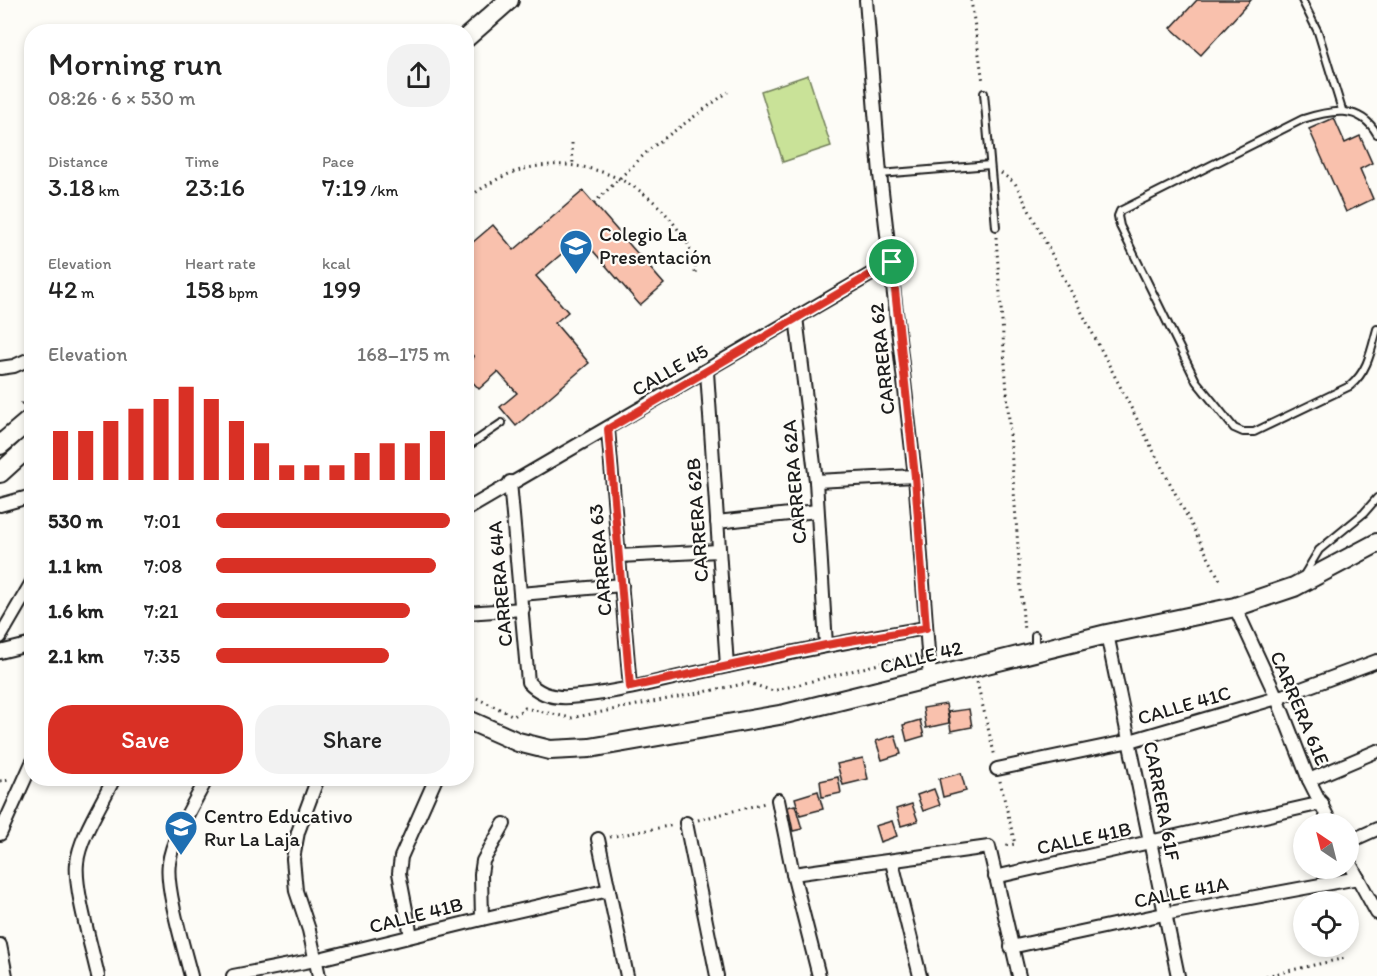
<!DOCTYPE html>
<meta charset="utf-8">
<style>
:root{--surface:#fff;--page:#f2f2f2;--text:#222;--muted:#767676;--accent:#d93025}
body{margin:0;font-family:Itim,sans-serif;background:var(--page);color:var(--text);height:100vh;display:flex;flex-direction:column;font-size:22px;white-space:nowrap}
*{box-sizing:border-box;margin:0}
p{font-size:20px;color:var(--muted)}
.icon{flex:none;width:33px;height:33px;fill:none;stroke:currentColor;stroke-width:2;stroke-linecap:round;stroke-linejoin:round}
.map{position:relative;flex:1;overflow:hidden}
.details{position:absolute;left:24px;top:24px;width:450px;height:762px;display:flex;flex-direction:column;background:var(--surface);border-radius:24px;box-shadow:0 3px 9px #0003}
.details>*{flex:none}
.needle{width:39px;rotate:325deg}
.fabs{position:absolute;left:1293px;top:813px;display:grid;gap:12px}
.fabs a{display:grid;place-items:center;width:66px;height:66px;border-radius:50%;background:var(--surface);box-shadow:0 3px 9px #0003;font-size:30px}
.pin{position:absolute;display:grid;place-items:center;width:51px;height:51px;color:#fff;margin:-26px;border:3px solid #fff;border-radius:50%;box-shadow:0 2px 6px #0007}
.round{display:grid;place-items:center;flex:none;width:63px;height:63px;border-radius:24px;background:var(--page)}
.headline{display:flex;align-items:center;justify-content:space-between;height:102px;padding:0 24px}
h1{font-size:33px;font-weight:600;line-height:45px}
.figures{display:grid;grid-template-columns:repeat(3,1fr);gap:9px;height:102px;padding:6px 24px}
.figures div{display:grid;align-content:center}
.figures b{font-size:26px;font-weight:600}
.figures small{font-size:16px;font-weight:400}
.figures p{font-size:16px}
.chart{height:168px;padding:12px 24px}
.chart p{display:flex;justify-content:space-between}
.chart svg{width:100%;height:108px;margin-top:6px;stroke:var(--accent);stroke-width:6}
.cta{display:flex;gap:12px;margin-top:auto;padding:12px 24px}
.cta a{flex:1;height:69px;border-radius:24px;background:var(--accent);color:#fff;font-size:24px;font-weight:600;line-height:69px;text-align:center}
.cta a+a{background:var(--page);color:var(--text)}
ul{padding:0 24px;list-style:none;font-size:20px}
li{display:grid;grid-template-columns:96px 72px 1fr;align-items:center;height:45px}
li i{height:15px;border-radius:8px;background:var(--accent)}
.map>svg:first-child{display:block}
.green{fill:#c9e298;stroke:#727f5a;stroke-width:1.5}
.building{fill:#f9c1ad;stroke:#1c1c1c;stroke-width:1.5}
.lines{fill:none;stroke-linecap:round;stroke-linejoin:round}
.lane-casing{stroke:#1c1c1c;stroke-width:10}
.street-casing{stroke:#1c1c1c;stroke-width:16}
.secondary-casing{stroke:#1c1c1c;stroke-width:22}
.path{stroke:#1c1c1c;stroke-width:3;stroke-dasharray:1.5 4.5;stroke-linecap:butt}
.lane{stroke:#fdfcf7;stroke-width:6}
.street{stroke:#fdfcf7;stroke-width:12}
.secondary{stroke:#fdfcf7;stroke-width:18}
.route-casing{stroke:#fff;stroke-width:12}
.route{stroke:#d93025;stroke-width:8}
.labels{text-anchor:middle;dominant-baseline:central;stroke-width:4.5;stroke-linejoin:round;paint-order:stroke}
.poi-label{font-size:20px;fill:#1c1c1c;stroke:#fdfcf7;text-anchor:start}
.street-label{font-size:20px;fill:#1c1c1c;stroke:#fdfcf7}
</style>
<div class="map">
<svg width="1377" height="976" viewBox="0 0 1377 976">
<rect width="100%" height="100%" fill="#fdfcf7"/>
<filter id="ink" filterUnits="userSpaceOnUse"><feTurbulence type="fractalNoise" baseFrequency=".0167" numOctaves="2"/><feDisplacementMap in="SourceGraphic" scale="12" xChannelSelector="R" yChannelSelector="G"/><feConvolveMatrix kernelMatrix="1 2 1 2 8 2 1 2 1" color-interpolation-filters="sRGB"/></filter>
<g filter="url(#ink)">
<polygon class="green" points="808,75 831,146 783,162 761,91"/>
<g class="building">
<polygon points="1197,0 1251,0 1201,55 1171,28"/>
<polygon points="1334,118 1345,143 1360,136 1372,163 1360,169 1373,199 1346,212 1309,129"/>
<polygon points="583,191 664,284 640,305 581,237 536,276 568,312 555,323 589,363 516,426 500,407 517,393 498,372 479,389 466,375 466,364 474,357 466,348 466,248 493,225 514,250"/>
<polygon points="946,704 949,723 926,728 923,708"/>
<polygon points="969,709 972,727 951,731 948,712"/>
<polygon points="920,720 924,736 907,741 903,725"/>
<polygon points="895,735 901,754 882,760 876,741"/>
<polygon points="863,758 868,779 843,785 837,764"/>
<polygon points="961,773 966,791 943,797 939,779"/>
<polygon points="838,777 841,793 822,797 820,781"/>
<polygon points="934,789 940,805 923,811 917,795"/>
<polygon points="818,791 823,809 800,815 795,798"/>
<polygon points="912,804 918,821 901,826 896,809"/>
<polygon points="795,805 802,829 793,831 788,807"/>
<polygon points="892,821 897,836 880,842 875,826"/>
</g>
<g class="lines">
<defs>
<g id="lane">
<polyline points="1302,0 1318,32 1342,110"/>
<polyline points="984,93 996,227"/>
<path d="M 1377,134 C 1360,104 1331,110 1303,119 L 1120,211 L 1118,216 L 1120,226 L 1196,381 L 1234,428 L 1243,432 L 1254,432 L 1350,386 C 1368,371 1371,351 1377,329"/>
<polyline points="880,174 990,165"/>
<polyline points="466,443 471,444 502,423"/>
<polyline points="1304,575 1319,550 1364,513 1377,498"/>
<polyline points="1035,635 1035,649"/>
</g>
<g id="street">
<polyline points="866,0 880,174 915,476 930,678"/>
<polyline points="796,317 816,481 826,645"/>
<polyline points="0,368 14,366 32,358"/>
<polyline points="707,372 727,666"/>
<polyline points="608,429 630,687"/>
<polyline points="816,481 915,476"/>
<path d="M 510,482 L 528,682 C 539,694 553,698 569,697 C 615,694 661,680 705,671 C 778,655 852,640 926,628"/>
<polyline points="0,505 32,496"/>
<polyline points="466,510 892,262"/>
<polyline points="717,522 817,511"/>
<polyline points="619,556 719,551"/>
<polyline points="521,594 622,585"/>
<polyline points="1235,607 1277,698 1309,780 1331,824"/>
<polyline points="466,613 523,609"/>
<polyline points="1107,634 1178,976"/>
<polyline points="0,637 32,582"/>
<polyline points="0,652 32,644"/>
<polyline points="997,769 1130,741 1277,698 1377,661"/>
<polyline points="318,778 298,832 293,859 296,891 309,930 319,976"/>
<polyline points="1309,780 1377,751"/>
<polyline points="778,800 793,874 819,976"/>
<polyline points="686,823 717,976"/>
<polyline points="0,834 32,763"/>
<polyline points="598,839 627,976"/>
<polyline points="1348,842 1377,829"/>
<polyline points="1348,860 1377,913"/>
<polyline points="892,862 920,976"/>
<polyline points="793,874 989,847 1019,976"/>
<polyline points="995,877 1322,803"/>
<polyline points="482,919 481,874 483,861 504,824"/>
<polyline points="411,936 399,873 401,857 436,778"/>
<polyline points="0,945 6,976"/>
<polyline points="1011,947 1164,914 1358,878"/>
<path d="M 98,976 C 92,948 74,889 77,863 C 79,838 103,802 114,778"/>
<path d="M 191,976 C 184,949 165,887 169,863 C 172,837 195,802 207,778"/>
<polyline points="233,976 315,960 482,919 609,890"/>
</g>
<g id="secondary">
<polyline points="466,38 509,0"/>
<polyline points="0,445 32,418"/>
<polyline points="0,473 32,444"/>
<polyline points="466,719 518,742 550,750 590,748 785,714 1107,634 1235,607 1294,587 1377,543"/>
</g>
</defs>
<use href="#lane" class="lane-casing"/>
<use href="#street" class="street-casing"/>
<use href="#secondary" class="secondary-casing"/>
<g class="path">
<polyline points="971,0 983,82"/>
<polyline points="572,143 573,165"/>
<polyline points="1001,173 1015,183 1220,580"/>
<path d="M 466,199 C 478,191 489,183 502,177 C 562,149 635,171 674,224 C 685,239 697,253 695,273"/>
<polyline points="594,203 651,148 728,92"/>
<polyline points="996,237 1024,632"/>
<polyline points="21,404 32,396"/>
<polyline points="977,682 995,757"/>
<polyline points="466,693 514,716 525,708 571,718 749,683 773,691 914,655"/>
<polyline points="0,781 11,780"/>
<polyline points="1000,781 1015,844 1002,846"/>
<polyline points="698,820 765,803"/>
<polyline points="610,837 674,825"/>
<polyline points="1266,976 1345,958"/>
</g>
<use href="#lane" class="lane"/>
<use href="#street" class="street"/>
<use href="#secondary" class="secondary"/>
</g>
</g>
<g class="lines" filter="url(#ink)">
<defs>
<polygon id="route" points="892,262 915,477 926,628 826,645 630,687 608,429"/>
</defs>
<use href="#route" class="route-casing"/>
<use href="#route" class="route"/>
</g>
<defs>
<symbol id="school-pin" viewBox="-11 -11 22 30"><path d="M0 17L-7.5 6A9.5 9.5 0 1 1 7.5 6Z" fill="#1f6fb2" stroke="#fdfcf7"/><path d="M0-5L7-2L0 1L-7-2ZM-4 1L0 2.5L4 1V4Q0 6-4 4Z" fill="#fff"/></symbol>
</defs>
<g fill-rule="evenodd">
<use href="#school-pin" x="557" y="227" width="38" height="52"/>
<use href="#school-pin" x="162" y="808" width="38" height="52"/>
</g>
<g class="labels">
<g class="poi-label">
<text x="599" y="234">Colegio La<tspan x="599" dy="23">Presentación</tspan></text>
<text x="204" y="816">Centro Educativo<tspan x="204" dy="23">Rur La Laja</tspan></text>
</g>
<g class="street-label">
<text transform="translate(882 359) rotate(-96)">CARRERA 62</text>
<text transform="translate(670 370) rotate(-30)">CALLE 45</text>
<text transform="translate(794 482) rotate(-95)">CARRERA 62A</text>
<text transform="translate(697 520) rotate(-94)">CARRERA 62B</text>
<text transform="translate(600 560) rotate(-95)">CARRERA 63</text>
<text transform="translate(500 584) rotate(-95)">CARRERA 64A</text>
<text transform="translate(921 657) rotate(-14)">CALLE 42</text>
<text transform="translate(1184 705) rotate(-16)">CALLE 41C</text>
<text transform="translate(1300 708) rotate(67)">CARRERA 61E</text>
<text transform="translate(1162 801) rotate(79)">CARRERA 61F</text>
<text transform="translate(1084 838) rotate(-12)">CALLE 41B</text>
<text transform="translate(1181 892) rotate(-11)">CALLE 41A</text>
<text transform="translate(416 915) rotate(-14)">CALLE 41B</text>
</g>
</g>
</svg>
<div class="fabs">
<a><svg class="needle" viewBox="-14 -14 28 28"><path d="M0-13l5 13h-10z" fill="#e53935"/><path d="M0 13l5-13h-10z" fill="#767676"/></svg></a>
<a><svg class="icon" aria-label="locate" viewBox="0 0 24 24"><circle cx="12" cy="12" r="6"/><path d="M12 2v4M12 18v4M2 12h4M18 12h4"/></svg></a>
</div>
<div class="pin" style="left:892px;top:262px;background:#1e9e55"><svg class="icon" aria-label="arrive" viewBox="0 0 24 24"><path d="M6 21V4h12l-3 4 3 4H6"/></svg></div>
<section class="details">
<div class="headline"><div><h1>Morning run</h1><p>08:26 · 6 × 530 m</p></div><a class="round"><svg class="icon" aria-label="share" viewBox="0 0 24 24"><path d="M12 15V3M7 8l5-5 5 5M5 13v7h14v-7"/></svg></a></div>
<div class="figures">
<div><p>Distance</p><b>3.18<small> km</small></b></div>
<div><p>Time</p><b>23:16</b></div>
<div><p>Pace</p><b>7:19<small> /km</small></b></div>
</div>
<div class="figures">
<div><p>Elevation</p><b>42<small> m</small></b></div>
<div><p>Heart rate</p><b>158<small> bpm</small></b></div>
<div><p>kcal</p><b>199</b></div>
</div>
<div class="chart"><p><span>Elevation</span>168–175 m</p>
<svg viewBox="0 0 160 44" preserveAspectRatio="none"><path d="M5 44V24M15 44V24M25 44V20M35 44V15M45 44V11M55 44V6M65 44V11M75 44V20M85 44V29M95 44V38M105 44V38M115 44V38M125 44V33M135 44V29M145 44V29M155 44V24"/></svg>
</div>
<ul>
<li><b>530 m</b>7:01<i style="width:100%"></i></li>
<li><b>1.1 km</b>7:08<i style="width:94%"></i></li>
<li><b>1.6 km</b>7:21<i style="width:83%"></i></li>
<li><b>2.1 km</b>7:35<i style="width:74%"></i></li>
</ul>
<div class="cta"><a>Save</a><a>Share</a></div>
</section>
</div>
